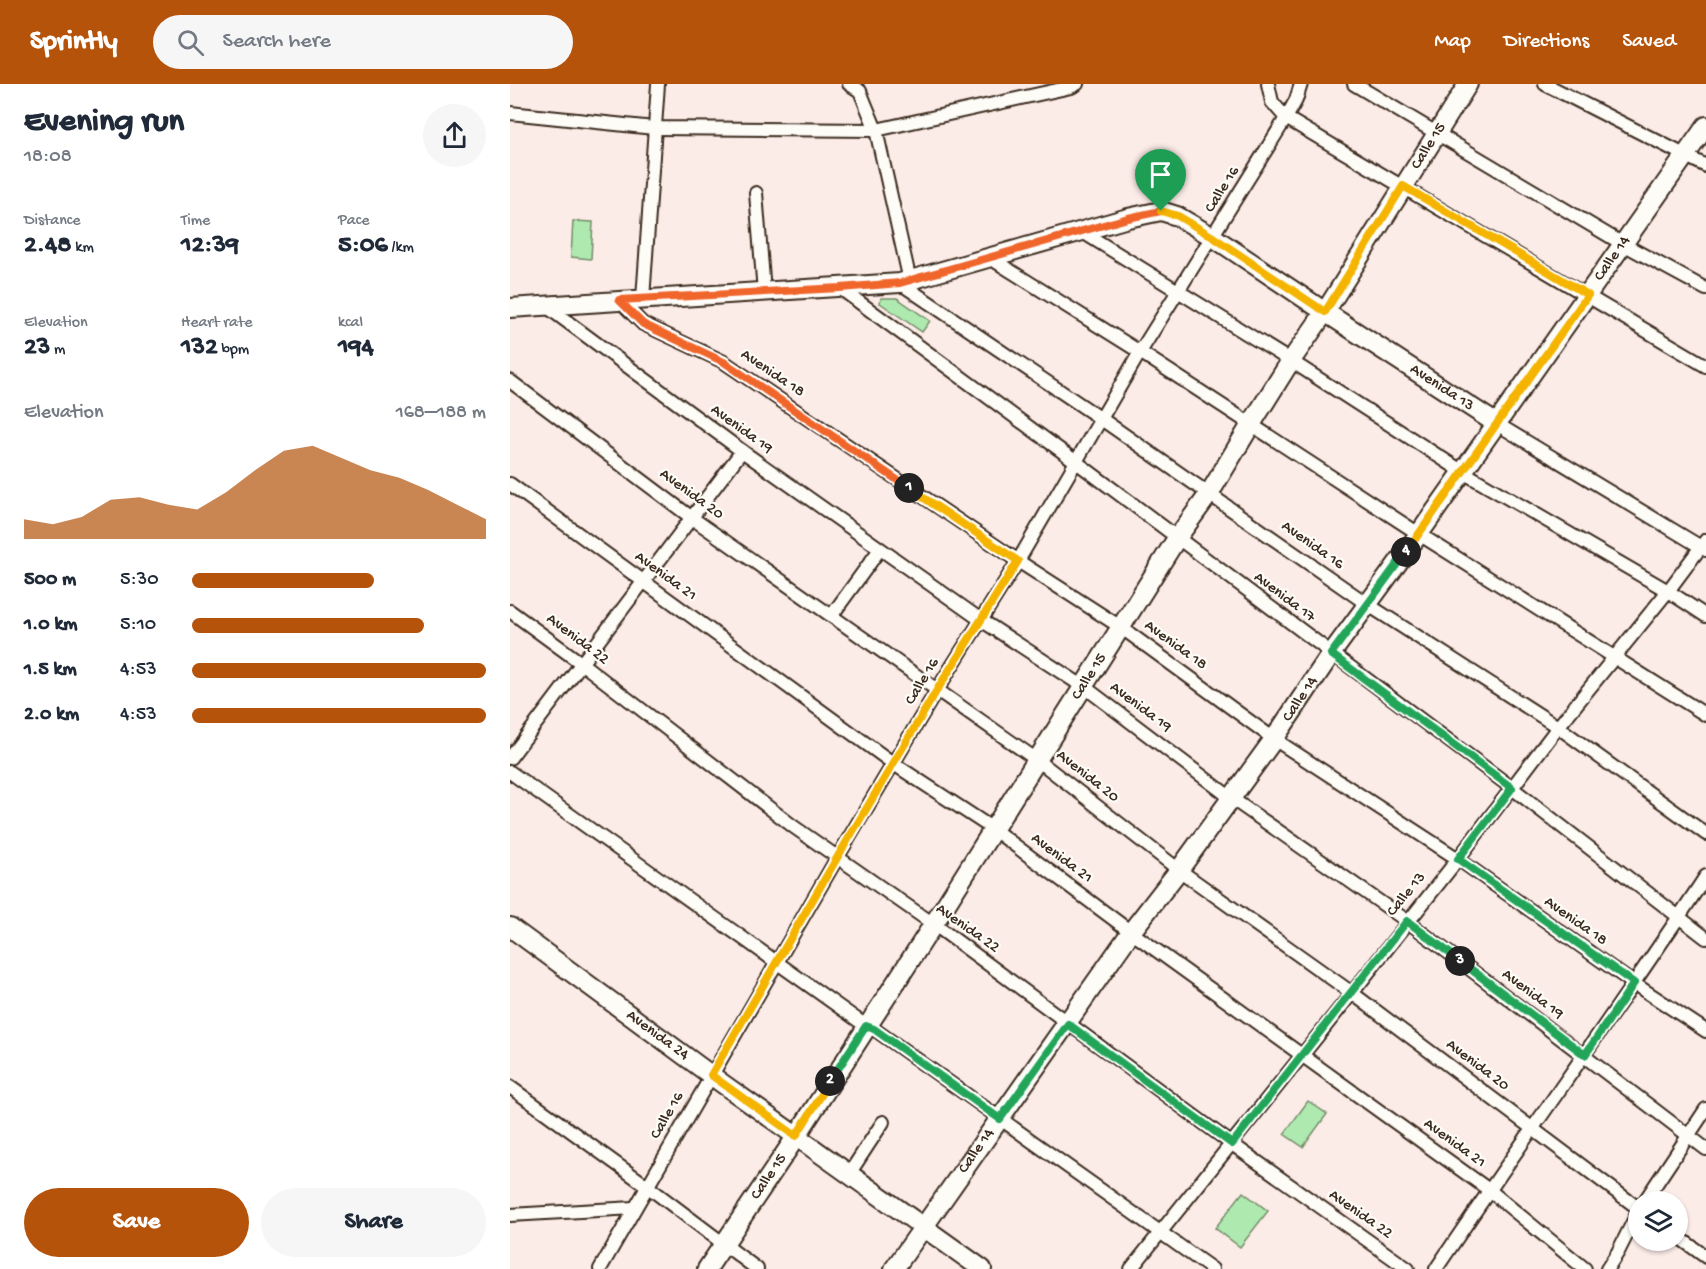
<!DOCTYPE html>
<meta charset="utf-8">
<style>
:root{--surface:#fff;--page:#f6f6f7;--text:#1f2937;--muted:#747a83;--accent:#b45309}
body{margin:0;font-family:"Gochi Hand",sans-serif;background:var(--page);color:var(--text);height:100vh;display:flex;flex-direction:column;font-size:22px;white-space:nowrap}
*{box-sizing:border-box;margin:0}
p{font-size:20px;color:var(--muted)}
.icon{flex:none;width:33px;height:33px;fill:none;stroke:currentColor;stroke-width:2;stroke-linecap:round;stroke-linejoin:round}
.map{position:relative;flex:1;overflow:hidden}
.side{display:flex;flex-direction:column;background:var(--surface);width:510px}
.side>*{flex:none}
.tools{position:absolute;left:1118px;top:1107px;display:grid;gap:12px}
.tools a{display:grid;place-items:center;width:60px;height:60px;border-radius:50%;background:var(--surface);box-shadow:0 2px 4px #0004;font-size:30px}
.pin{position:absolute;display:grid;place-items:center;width:51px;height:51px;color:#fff;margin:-62px -26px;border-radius:50% 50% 50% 0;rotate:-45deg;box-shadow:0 0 6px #0007}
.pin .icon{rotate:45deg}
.km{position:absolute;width:30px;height:30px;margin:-15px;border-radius:50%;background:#222;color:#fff;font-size:16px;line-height:30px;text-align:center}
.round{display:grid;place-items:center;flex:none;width:63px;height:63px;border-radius:32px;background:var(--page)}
.summary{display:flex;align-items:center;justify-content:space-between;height:102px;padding:0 24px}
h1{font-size:33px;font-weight:700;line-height:45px}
.metrics{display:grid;grid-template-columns:repeat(3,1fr);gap:9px;height:102px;padding:6px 24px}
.metrics div{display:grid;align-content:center}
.metrics b{font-size:26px;font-weight:700}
.metrics small{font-size:16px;font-weight:400}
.metrics p{font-size:16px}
.chart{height:168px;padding:12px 24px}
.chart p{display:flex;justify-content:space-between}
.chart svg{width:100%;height:108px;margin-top:6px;fill:var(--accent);opacity:.7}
.cta{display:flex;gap:12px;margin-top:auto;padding:12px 24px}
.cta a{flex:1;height:69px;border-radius:36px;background:var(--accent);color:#fff;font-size:24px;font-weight:700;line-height:69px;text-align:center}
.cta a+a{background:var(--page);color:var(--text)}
ul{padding:0 24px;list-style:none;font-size:20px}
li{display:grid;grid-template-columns:96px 72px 1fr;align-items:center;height:45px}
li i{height:15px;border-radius:8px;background:var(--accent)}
header{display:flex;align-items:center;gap:36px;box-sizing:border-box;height:84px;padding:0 30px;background:var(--accent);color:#fff}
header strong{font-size:28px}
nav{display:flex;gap:33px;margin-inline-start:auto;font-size:21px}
.search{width:420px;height:54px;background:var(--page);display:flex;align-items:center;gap:15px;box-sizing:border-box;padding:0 21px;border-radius:33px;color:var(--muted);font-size:22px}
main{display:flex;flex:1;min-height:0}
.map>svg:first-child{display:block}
.green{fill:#aeeab0;stroke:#748a67;stroke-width:1.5}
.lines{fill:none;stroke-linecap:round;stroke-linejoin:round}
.street-casing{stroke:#3b2a1e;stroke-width:16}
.secondary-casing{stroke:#3b2a1e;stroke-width:22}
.street{stroke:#fdfcf7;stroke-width:12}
.secondary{stroke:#fdfcf7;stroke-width:18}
.split-1-casing{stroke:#fff;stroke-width:12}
.split-2-casing{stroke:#fff;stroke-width:12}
.split-3-casing{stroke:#fff;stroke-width:12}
.split-4-casing{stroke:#fff;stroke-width:12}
.split-5-casing{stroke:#fff;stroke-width:12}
.split-1{stroke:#f0652b;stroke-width:8}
.split-2{stroke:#f5b400;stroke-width:8}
.split-3{stroke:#22a559;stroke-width:8}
.split-4{stroke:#22a559;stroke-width:8}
.split-5{stroke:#f5b400;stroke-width:8}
.labels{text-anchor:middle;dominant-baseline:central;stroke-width:4.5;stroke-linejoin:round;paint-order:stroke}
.street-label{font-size:16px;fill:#3b2a1e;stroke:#fdfcf7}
</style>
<header>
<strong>Sprintly</strong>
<div class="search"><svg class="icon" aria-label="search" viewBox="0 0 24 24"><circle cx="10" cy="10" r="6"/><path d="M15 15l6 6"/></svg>Search here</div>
<nav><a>Map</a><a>Directions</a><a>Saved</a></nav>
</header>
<main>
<section class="side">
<div class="summary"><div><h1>Evening run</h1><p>18:08</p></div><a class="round"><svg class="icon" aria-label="share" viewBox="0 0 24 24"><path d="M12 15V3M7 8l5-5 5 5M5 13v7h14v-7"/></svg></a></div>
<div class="metrics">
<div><p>Distance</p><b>2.48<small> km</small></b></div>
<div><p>Time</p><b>12:39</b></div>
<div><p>Pace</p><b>5:06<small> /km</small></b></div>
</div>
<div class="metrics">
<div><p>Elevation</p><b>23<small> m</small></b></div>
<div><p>Heart rate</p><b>132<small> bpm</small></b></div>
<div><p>kcal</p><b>194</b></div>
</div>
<div class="chart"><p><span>Elevation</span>168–188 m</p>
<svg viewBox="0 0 160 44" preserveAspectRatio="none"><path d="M0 44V36L10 38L20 35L30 28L40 27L50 30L60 32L70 25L80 16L90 8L100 6L110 11L120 16L130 19L140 24L150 30L160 36V44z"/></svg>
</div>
<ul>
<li><b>500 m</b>5:30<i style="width:62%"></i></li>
<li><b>1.0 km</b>5:10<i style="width:79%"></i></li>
<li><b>1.5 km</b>4:53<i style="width:100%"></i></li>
<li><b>2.0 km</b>4:53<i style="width:100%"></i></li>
</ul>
<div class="cta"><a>Save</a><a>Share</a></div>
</section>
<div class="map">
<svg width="1196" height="1185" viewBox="0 0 1196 1185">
<rect width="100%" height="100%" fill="#fcece8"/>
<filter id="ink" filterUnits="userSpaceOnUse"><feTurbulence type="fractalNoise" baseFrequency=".0167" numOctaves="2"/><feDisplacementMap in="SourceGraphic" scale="12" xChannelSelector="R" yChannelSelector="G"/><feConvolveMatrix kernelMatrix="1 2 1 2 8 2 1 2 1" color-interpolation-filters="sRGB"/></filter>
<g filter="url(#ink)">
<g class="green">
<polygon points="63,137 83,138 81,175 61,173"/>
<polygon points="371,214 387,214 420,237 412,248 370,219"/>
<polygon points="798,1017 817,1030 793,1063 774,1050"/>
<polygon points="733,1108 758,1127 730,1163 705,1144"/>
</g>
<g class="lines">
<defs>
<g id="street">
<polyline points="339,0 350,7 366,46 400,197"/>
<polyline points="758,0 762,18 776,34 1196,282"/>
<polyline points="844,0 1113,160 1196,205"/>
<polyline points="1035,0 1196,82"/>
<polyline points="0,29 144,44 366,46 561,3 567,0"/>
<polyline points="246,109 254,208"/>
<polyline points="571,147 789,282 953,388 1158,507 1196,532"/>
<polyline points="480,174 630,268 909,450 1196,631"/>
<polyline points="390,199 590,334 857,520 1048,643 1196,750"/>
<polyline points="330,204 565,377 1002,704 1196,854"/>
<polyline points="133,215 148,0"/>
<polyline points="109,216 133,240 214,278 508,477 612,544 764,655 948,775 1123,899 1196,947"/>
<polyline points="36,222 232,367 471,536 580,607 721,714 897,837 1196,1065"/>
<polyline points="0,297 182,434 534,681 669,786 842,909 1128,1124"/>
<polyline points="987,340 1196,466"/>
<polyline points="0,400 384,680 483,745 621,848 979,1106 1075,1185"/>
<polyline points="0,527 71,579 284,743 429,844 722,1060 898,1185"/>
<polyline points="322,531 370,465"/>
<polyline points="0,674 232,367"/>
<polyline points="0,688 356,942 364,945 702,1185"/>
<polyline points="0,1003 137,1102 247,1185"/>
<polyline points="339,1090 373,1038"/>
<polyline points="1134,1118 1196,1025"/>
<polyline points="0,1131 124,1124"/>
<polyline points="1167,1152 1196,1173"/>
<polyline points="90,1185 327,774 427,606 508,477 630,268 776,34 786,16 791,0"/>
<polyline points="621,1185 842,909 948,775 1048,643 1158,507 1196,456"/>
<path d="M 926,1185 C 1014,1053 1109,925 1196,792"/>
<polyline points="1097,1185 1108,1168 1128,1128"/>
</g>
<g id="secondary">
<path id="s1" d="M 0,224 L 390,199 L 618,134 L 651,127 L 667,132 L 703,153 L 815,228 L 987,340"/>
<path id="s2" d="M 0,843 L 213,1000 L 472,1185"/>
<path id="s3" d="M 197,1185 L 280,1062 L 423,841 L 667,454 L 699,410 L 740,342 L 780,278 L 815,228 L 958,0"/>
<path id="s4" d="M 384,1185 L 621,848 L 669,786 L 764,655 L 821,570 L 909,450 L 1196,42"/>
</g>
</defs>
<use href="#street" class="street-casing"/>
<use href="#secondary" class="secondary-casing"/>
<use href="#street" class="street"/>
<use href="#secondary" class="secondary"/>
</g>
</g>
<g class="lines" filter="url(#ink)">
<defs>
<polyline id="split-1" points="399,404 214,278 133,240 109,216 330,204 390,199 618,134 651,127"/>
<polyline id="split-2" points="320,997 286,1052 201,991 327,774 427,606 508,477 399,404"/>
<polyline id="split-3" points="320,997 356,942 364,945 490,1035 558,940 722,1060 897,837 950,877"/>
<polyline id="split-4" points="896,468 821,570 1002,704 948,775 1124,899 1075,971 950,877"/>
<polyline id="split-5" points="651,127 668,132 703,153 815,228 893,102 1078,211 896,468"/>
</defs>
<use href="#split-1" class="split-1-casing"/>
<use href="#split-2" class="split-2-casing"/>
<use href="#split-3" class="split-3-casing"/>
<use href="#split-4" class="split-4-casing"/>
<use href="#split-5" class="split-5-casing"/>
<use href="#split-1" class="split-1"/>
<use href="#split-2" class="split-2"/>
<use href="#split-3" class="split-3"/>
<use href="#split-4" class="split-4"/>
<use href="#split-5" class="split-5"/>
</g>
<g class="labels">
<g class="street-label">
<text stroke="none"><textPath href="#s3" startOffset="1335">Calle 15</textPath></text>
<text transform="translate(713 106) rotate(-58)">Calle 16</text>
<text stroke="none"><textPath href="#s4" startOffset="1240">Calle 14</textPath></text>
<text transform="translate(262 290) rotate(34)">Avenida 18</text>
<text stroke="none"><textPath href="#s1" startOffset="994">Avenida 13</textPath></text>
<text transform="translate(231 346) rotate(36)">Avenida 19</text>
<text transform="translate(181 411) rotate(36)">Avenida 20</text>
<text transform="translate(802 462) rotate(35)">Avenida 16</text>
<text transform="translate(155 493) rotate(36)">Avenida 21</text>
<text transform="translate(774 514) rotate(37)">Avenida 17</text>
<text transform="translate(67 556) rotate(37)">Avenida 22</text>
<text transform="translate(665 562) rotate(36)">Avenida 18</text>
<text stroke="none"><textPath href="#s3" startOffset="705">Calle 15</textPath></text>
<text transform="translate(413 598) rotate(-59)">Calle 16</text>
<text stroke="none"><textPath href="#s4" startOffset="700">Calle 14</textPath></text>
<text transform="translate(630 624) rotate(37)">Avenida 19</text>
<text transform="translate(577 693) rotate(38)">Avenida 20</text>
<text transform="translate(551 775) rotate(37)">Avenida 21</text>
<text transform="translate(897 811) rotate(-51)">Calle 13</text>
<text transform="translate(1065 838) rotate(35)">Avenida 18</text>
<text transform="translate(457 845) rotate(35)">Avenida 22</text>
<text transform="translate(1022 911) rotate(37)">Avenida 19</text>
<text stroke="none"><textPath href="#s2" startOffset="183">Avenida 24</textPath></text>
<text transform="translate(967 982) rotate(37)">Avenida 20</text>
<text transform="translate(158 1032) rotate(-60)">Calle 16</text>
<text transform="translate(944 1060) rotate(36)">Avenida 21</text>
<text stroke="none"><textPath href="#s4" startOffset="144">Calle 14</textPath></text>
<text stroke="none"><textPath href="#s3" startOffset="111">Calle 15</textPath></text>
<text transform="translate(850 1131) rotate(35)">Avenida 22</text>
</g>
</g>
</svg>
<div class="tools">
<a><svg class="icon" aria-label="layers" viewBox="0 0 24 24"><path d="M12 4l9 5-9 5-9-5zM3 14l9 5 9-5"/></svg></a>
</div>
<div class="pin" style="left:651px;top:127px;background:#1e9e55"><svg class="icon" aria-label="arrive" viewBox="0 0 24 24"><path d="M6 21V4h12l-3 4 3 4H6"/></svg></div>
<b class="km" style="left:399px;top:404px">1</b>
<b class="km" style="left:320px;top:997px">2</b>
<b class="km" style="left:950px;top:877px">3</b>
<b class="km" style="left:896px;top:468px">4</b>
</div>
</main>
